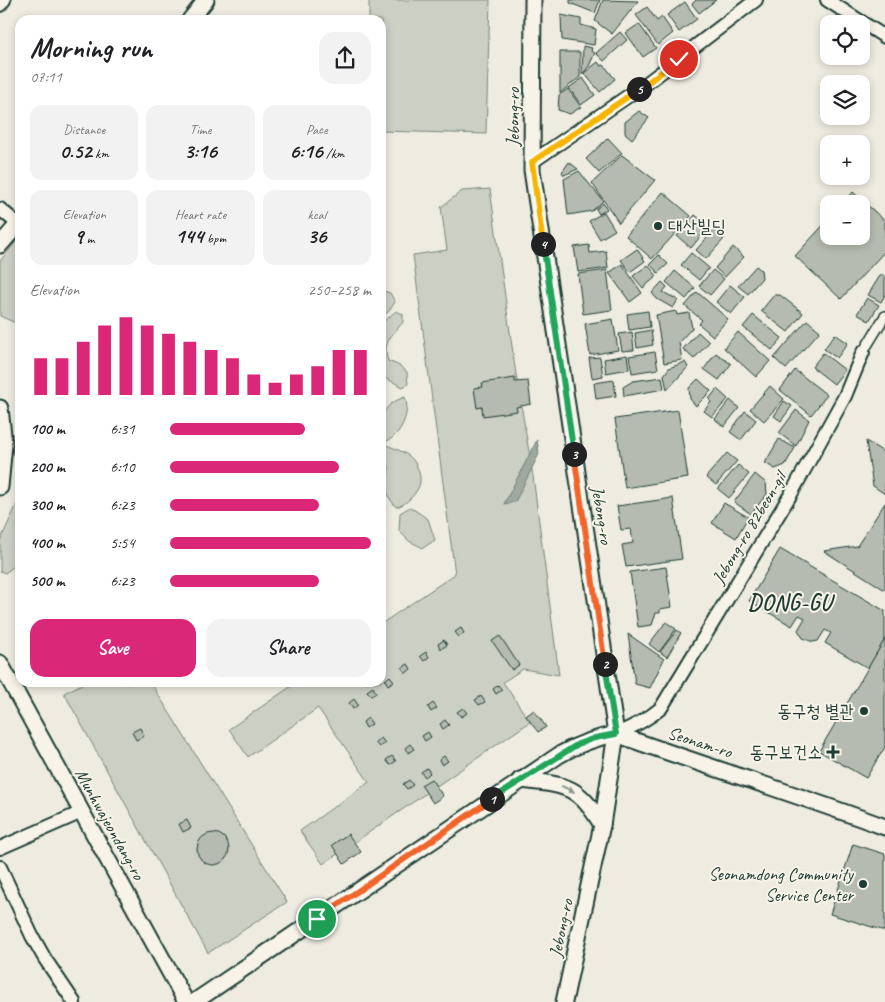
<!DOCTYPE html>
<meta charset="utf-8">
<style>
:root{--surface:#fff;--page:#f2f2f2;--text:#202124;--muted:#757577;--accent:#db2777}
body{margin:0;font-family:Caveat,"Poor Story",sans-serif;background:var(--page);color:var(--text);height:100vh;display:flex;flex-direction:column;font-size:19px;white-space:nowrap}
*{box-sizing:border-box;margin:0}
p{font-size:16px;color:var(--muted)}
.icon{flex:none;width:28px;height:28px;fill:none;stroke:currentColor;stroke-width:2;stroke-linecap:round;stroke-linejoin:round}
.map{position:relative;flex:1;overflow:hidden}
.drawer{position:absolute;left:15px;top:15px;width:371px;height:672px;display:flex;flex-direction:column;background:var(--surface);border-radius:15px;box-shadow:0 2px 8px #0003}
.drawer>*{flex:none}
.tools{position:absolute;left:820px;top:15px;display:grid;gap:10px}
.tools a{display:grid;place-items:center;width:50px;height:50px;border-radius:10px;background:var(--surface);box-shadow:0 2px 8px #0003;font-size:25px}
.pin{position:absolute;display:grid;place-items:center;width:42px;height:42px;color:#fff;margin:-21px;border:2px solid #fff;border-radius:50%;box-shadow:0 1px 5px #0007}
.km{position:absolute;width:25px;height:25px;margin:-12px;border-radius:50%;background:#222;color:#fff;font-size:14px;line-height:25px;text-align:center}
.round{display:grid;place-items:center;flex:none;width:52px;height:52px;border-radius:15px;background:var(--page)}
.headline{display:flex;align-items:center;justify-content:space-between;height:85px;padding:0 15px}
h1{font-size:28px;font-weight:600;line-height:38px}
.figures{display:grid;grid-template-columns:repeat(3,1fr);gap:8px;height:85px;padding:5px 15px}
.figures div{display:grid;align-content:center;border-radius:12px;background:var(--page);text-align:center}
.figures b{font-size:21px;font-weight:600}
.figures small{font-size:14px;font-weight:400}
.figures p{font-size:14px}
.chart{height:140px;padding:10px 15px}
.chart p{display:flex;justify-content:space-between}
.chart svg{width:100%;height:90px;margin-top:5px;stroke:var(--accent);stroke-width:6}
.button{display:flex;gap:10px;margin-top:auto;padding:10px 15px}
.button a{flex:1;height:58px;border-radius:15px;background:var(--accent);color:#fff;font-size:20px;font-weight:600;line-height:58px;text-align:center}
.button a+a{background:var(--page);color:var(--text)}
ul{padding:0 15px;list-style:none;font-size:16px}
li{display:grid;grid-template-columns:80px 60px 1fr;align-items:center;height:38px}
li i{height:12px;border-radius:6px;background:var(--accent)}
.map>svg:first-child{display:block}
.green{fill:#cccfc4;stroke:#76867c}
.water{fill:#9fa99f;stroke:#6c7e74}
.building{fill:#b5bbb0;stroke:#1f3d34}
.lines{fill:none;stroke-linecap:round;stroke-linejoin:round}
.pedestrian-casing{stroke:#1f3d34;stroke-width:12}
.minor-casing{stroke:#1f3d34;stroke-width:16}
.tertiary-casing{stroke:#1f3d34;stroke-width:19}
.pedestrian{stroke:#f7f3e8;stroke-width:9}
.minor{stroke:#f7f3e8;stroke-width:12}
.tertiary{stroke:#f7f3e8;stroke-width:15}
.oneway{fill:#8b988e}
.split-1-casing{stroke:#fff;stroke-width:10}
.split-2-casing{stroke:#fff;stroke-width:10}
.split-3-casing{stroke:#fff;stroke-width:10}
.split-4-casing{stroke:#fff;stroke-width:10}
.split-5-casing{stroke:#fff;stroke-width:10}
.split-6-casing{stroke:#fff;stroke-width:10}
.split-1{stroke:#f0652b;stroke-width:6}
.split-2{stroke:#22a559;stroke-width:6}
.split-3{stroke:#f0652b;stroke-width:6}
.split-4{stroke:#22a559;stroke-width:6}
.split-5{stroke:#f5b400;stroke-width:6}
.split-6{stroke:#f5b400;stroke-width:6}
.poi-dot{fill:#1f3d34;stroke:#f7f3e8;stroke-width:2}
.labels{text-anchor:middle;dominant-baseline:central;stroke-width:4;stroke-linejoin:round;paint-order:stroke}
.street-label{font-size:18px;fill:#1f3d34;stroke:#f7f3e8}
.poi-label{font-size:18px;fill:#1f3d34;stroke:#f7f3e8;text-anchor:end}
.district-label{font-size:22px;font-weight:bold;letter-spacing:1px;fill:#1f3d34;stroke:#f7f3e8}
</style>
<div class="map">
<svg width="885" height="1002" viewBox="0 0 885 1002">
<rect width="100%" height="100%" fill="#eeece1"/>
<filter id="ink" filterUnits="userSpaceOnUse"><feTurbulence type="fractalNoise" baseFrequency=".02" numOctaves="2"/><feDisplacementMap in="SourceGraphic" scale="10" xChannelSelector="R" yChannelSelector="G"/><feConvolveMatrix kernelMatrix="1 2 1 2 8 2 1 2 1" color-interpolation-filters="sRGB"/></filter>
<g filter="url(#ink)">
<g class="green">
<polygon points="369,0 490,0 486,134 381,131 381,20 369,20"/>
<polygon points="490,189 515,368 533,476 559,675 523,669 503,682 530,722 323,864 300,831 369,782 318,708 248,757 229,729 296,683 381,682 381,624 455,574 413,255 447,250 441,207 462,191"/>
<polygon points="20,237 20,325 0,316 0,261"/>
<polygon points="381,290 390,293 395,302 389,311 381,318"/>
<path d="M 396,311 L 403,314 L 403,322 C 392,336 382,341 388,361 L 400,366 L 407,372 L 408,384 L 403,387 L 381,376 L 381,324 Z"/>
<path d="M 405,397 C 411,411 401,435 387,441 L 381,437 C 381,415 382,405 405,397 Z"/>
<path d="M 381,443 C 391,447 407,452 413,460 C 417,464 421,476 420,482 C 419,492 405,506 396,507 C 382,491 388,484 389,466 L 381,457 Z"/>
<polygon points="17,504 20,506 20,562 5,573 0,571 0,541"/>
<polygon points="410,507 428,519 435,540 423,548 409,541 399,531 400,513"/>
<polygon points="84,683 151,683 287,902 208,953 64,693"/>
</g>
<polygon class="water" points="537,440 539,454 515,502 504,504"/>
<g class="building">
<polygon points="570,0 600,0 595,13 570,3"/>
<polygon points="603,0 638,1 612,34 595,21"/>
<polygon points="696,0 716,0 699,13 692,4"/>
<polygon points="685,2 697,19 679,32 667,15"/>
<polygon points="647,7 657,21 662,17 673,33 658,45 636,15"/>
<polygon points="561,15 581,19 581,25 596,29 594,45 562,40"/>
<polygon points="639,24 656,48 643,57 626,33"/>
<polygon points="620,32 627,40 604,61 596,53"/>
<polygon points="583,46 592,48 591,51 595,53 589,66 582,75"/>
<polygon points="560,52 580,52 580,77 560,93"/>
<polygon points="598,62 601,66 604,65 615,79 600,92 584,73"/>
<polygon points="583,78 595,95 581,105 569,88"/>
<polygon points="568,89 581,107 570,114 558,110 559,95"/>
<polygon points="639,111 649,118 632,139 625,133 625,122"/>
<polygon points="608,138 622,153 599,173 586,159"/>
<polygon points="622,155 655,180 619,223 592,183"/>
<polygon points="569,162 578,169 564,175 562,172"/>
<polygon points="579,171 603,201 592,211 568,215 564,179"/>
<polygon points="663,192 691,216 652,259 626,236"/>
<polygon points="853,192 885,221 885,251 841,299 795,256 829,219 829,236 861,236 861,204 843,204"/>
<polygon points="603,203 607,209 599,214 596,209"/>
<polygon points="604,212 615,230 600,239 589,221"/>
<polygon points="695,215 709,226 691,248 677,236"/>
<polygon points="714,230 724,239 706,259 696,250"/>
<polygon points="589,245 590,253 606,251 608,268 578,272 574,247"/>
<polygon points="733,247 744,257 725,277 715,268"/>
<polygon points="637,249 645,261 630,272 621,260"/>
<polygon points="691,253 709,268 699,280 681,265"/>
<polygon points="659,255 668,264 658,273 650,264"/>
<polygon points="622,264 642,293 630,302 609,273"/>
<polygon points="648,265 657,276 643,288 633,276"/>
<polygon points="756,266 761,270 762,278 748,294 738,286"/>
<polygon points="607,270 612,310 583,314 578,274"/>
<polygon points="713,270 724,279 710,295 699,286"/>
<polygon points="675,271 695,288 686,299 666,282"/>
<polygon points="881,274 885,277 885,295 881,302 868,295"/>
<polygon points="662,282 667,287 663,292 678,300 673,308 657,299 652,293"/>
<polygon points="730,285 745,297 731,314 716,302"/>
<polygon points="697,292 728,319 713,336 699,324 702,320 685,306"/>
<polygon points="774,295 780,295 803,313 788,332 761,311"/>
<polygon points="867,298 879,305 869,321 857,314"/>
<polygon points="648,311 650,327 629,330 627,314"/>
<polygon points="676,311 677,315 689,313 692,328 679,342 682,360 664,363 656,315"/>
<polygon points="753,315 782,338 772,350 743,327"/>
<polygon points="613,319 618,350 590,355 585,324"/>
<polygon points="807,320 820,331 786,369 774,358"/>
<polygon points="651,330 653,345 637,348 635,333"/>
<polygon points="632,332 634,350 622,351 619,334"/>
<polygon points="698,332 709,342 694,359 683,349"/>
<polygon points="738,332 770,361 756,377 724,348"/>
<polygon points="835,334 848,343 837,358 824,349"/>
<polygon points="655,352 658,369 632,373 629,356"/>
<polygon points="716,353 731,364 719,380 704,369"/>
<polygon points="823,353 845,370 834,384 812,367"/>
<polygon points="627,355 629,369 606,373 604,359"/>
<polygon points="600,357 603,376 592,378 589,358"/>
<polygon points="685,362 688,367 667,390 664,375 669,368"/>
<polygon points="795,370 827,395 811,415 780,390"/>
<polygon points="662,377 664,389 624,396 623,387 633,381"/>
<polygon points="515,378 515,382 528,381 531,404 516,407 517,411 483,416 482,407 477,408 474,388 483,387 482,383"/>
<polygon points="698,379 711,391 696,406 690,399 689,388"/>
<polygon points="614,380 616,396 596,399 594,383"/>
<polygon points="770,386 784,399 764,421 750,409"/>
<polygon points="717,389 728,399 712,417 704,411 711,402 709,399"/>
<polygon points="730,400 739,408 724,427 715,419"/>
<polygon points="784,401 792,406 781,421 774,416"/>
<polygon points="678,410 688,478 625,488 615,419"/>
<polygon points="796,410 809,420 796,446 779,433"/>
<polygon points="745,411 756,420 741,440 730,432"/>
<polygon points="779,439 795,448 785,465 775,469 765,463"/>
<polygon points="866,441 885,453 885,494 873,486"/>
<polygon points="727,453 737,461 716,485 706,477"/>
<polygon points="738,465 749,474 729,498 718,489"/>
<polygon points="755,474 766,483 767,494 751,514 734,502"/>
<polygon points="673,498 682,559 626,567 622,545 633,543 631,529 621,530 617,506"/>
<polygon points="724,503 748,517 736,538 712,523"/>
<polygon points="885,503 885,590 824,551 857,546"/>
<polygon points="780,549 885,611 885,639 868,668 825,643 831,633 825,630 818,641 813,642 803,638 798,630 805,618 799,615 792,626 749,601"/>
<polygon points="666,567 672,607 660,609 660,613 656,613 652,625 638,627 630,572"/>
<polygon points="666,622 676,629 659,652 649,644"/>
<polygon points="461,628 464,633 459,637 455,632"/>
<polygon points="677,630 681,633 667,657 660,652"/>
<polygon points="628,634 664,659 650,688 635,684"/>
<polygon points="500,636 519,665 512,670 492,641"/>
<polygon points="885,639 885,747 866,778 819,751"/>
<polygon points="444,640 447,645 441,649 438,644"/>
<polygon points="426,652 429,657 424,661 420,656"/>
<polygon points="408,664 411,669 406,673 402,668"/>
<polygon points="390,676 394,681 388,685 385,680"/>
<polygon points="498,685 502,690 496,694 493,689"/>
<polygon points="373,687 376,693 371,696 367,691"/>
<polygon points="481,696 485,702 479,705 475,700"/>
<polygon points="354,699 358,705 353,709 349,703"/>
<polygon points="433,703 437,708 431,712 428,707"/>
<polygon points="463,708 467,713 461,717 457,712"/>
<polygon points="534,710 546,727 538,732 526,716"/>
<polygon points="368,718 372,724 366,728 363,722"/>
<polygon points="445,720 449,725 443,729 440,724"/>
<polygon points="140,728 144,736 136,740 132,732"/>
<polygon points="428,732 431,737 425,741 422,736"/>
<polygon points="381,738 385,743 379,747 375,742"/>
<polygon points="410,744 414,749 408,753 405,748"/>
<polygon points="392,756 396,761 390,765 386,760"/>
<polygon points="444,756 448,761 442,765 439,760"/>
<polygon points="427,768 430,773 425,777 421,772"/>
<polygon points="431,779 443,796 433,803 421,785"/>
<polygon points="409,780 413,785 407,789 403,784"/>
<polygon points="187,820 191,828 183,832 179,824"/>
<circle cx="213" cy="849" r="16"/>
<polygon points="348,834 361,852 344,864 332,845"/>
<polygon points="853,844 885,854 885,931 830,914"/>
</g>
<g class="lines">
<defs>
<polyline id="pedestrian" points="863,352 885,316"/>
<g id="minor">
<polyline points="827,0 885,37"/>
<polyline points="0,5 4,0"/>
<polyline points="532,162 647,83 756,0"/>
<polyline points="0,209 18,224"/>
<path d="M 616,734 C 633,727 647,720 661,708 L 791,494 L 845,396 L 863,352"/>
<polyline points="0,848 82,812"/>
<polyline points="0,867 32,936 45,959 74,1002"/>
</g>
<g id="tertiary">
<polyline points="533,0 532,170 616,734 602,825 564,1002"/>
<polyline points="190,20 206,0"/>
<polyline points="0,245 20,222"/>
<polyline points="0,408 4,444 0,487"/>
<polyline points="0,663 186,1002"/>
<path d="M 616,734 C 705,766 796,794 885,827"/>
<path d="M 520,780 C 565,785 578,784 602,825"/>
<path d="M 194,1002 L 559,755 C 578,744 595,738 616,734"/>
</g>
</defs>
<use href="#pedestrian" class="pedestrian-casing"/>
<use href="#minor" class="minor-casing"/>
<use href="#tertiary" class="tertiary-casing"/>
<use href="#pedestrian" class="pedestrian"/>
<use href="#minor" class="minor"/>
<use href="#tertiary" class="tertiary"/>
</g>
<defs><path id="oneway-solid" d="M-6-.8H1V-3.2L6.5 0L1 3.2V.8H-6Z" transform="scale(1.25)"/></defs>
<use class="oneway" href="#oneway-solid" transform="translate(568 789) rotate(25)"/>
</g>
<g class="lines" filter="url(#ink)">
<defs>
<polyline id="split-1" points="317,919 492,799"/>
<polyline id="split-2" points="492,799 578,744 595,738 616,734 605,664"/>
<polyline id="split-3" points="574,454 605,664"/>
<polyline id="split-4" points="543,244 574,454"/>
<polyline id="split-5" points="543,244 532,162 639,89"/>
<polyline id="split-6" points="639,89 679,59"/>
</defs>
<use href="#split-1" class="split-1-casing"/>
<use href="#split-2" class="split-2-casing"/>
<use href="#split-3" class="split-3-casing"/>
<use href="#split-4" class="split-4-casing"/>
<use href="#split-5" class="split-5-casing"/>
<use href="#split-6" class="split-6-casing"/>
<use href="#split-1" class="split-1"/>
<use href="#split-2" class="split-2"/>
<use href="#split-3" class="split-3"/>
<use href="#split-4" class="split-4"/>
<use href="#split-5" class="split-5"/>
<use href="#split-6" class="split-6"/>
</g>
<g class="poi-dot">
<circle cx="658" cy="226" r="5"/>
<circle cx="864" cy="711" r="5"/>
<path d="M830.5 744.5h5v5h5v5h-5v5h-5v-5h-5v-5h5z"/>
<circle cx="863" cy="884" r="5"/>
</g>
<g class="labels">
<g class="street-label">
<text transform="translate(513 117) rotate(-90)">Jebong-ro</text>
<text transform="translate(602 515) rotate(81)">Jebong-ro</text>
<text transform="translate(749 528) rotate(-59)">Jebong-ro 82beon-gil</text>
<text transform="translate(700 742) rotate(18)">Seonam-ro</text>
<text transform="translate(110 824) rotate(61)">Munhwajeondang-ro</text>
<text transform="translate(561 928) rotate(-78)">Jebong-ro</text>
</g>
<g class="poi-label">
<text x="668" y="226" text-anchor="start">대산빌딩</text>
<text x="854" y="711">동구청 별관</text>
<text x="822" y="752">동구보건소</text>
<text x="853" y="874">Seonamdong Community<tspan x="853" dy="21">Service Center</tspan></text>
</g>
<g class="district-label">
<text x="790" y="603">DONG-GU</text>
</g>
</g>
</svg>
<div class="tools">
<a><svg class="icon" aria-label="locate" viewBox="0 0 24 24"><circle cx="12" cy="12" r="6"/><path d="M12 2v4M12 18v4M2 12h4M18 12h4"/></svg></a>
<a><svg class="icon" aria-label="layers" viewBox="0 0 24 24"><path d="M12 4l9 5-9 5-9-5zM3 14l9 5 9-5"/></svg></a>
<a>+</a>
<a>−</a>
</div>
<div class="pin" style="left:317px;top:919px;background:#1e9e55"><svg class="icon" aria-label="arrive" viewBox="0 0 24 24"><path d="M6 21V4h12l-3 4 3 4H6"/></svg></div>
<div class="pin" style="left:679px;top:59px;background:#d93025"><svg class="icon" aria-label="check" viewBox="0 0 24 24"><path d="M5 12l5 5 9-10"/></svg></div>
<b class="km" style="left:492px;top:799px">1</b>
<b class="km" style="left:605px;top:664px">2</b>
<b class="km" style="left:574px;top:454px">3</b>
<b class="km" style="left:543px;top:244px">4</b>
<b class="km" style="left:639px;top:89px">5</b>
<section class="drawer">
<div class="headline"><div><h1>Morning run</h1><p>07:11</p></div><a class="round"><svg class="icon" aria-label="share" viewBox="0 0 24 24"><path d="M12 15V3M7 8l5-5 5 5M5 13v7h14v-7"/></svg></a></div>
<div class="figures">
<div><p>Distance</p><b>0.52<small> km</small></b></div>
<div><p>Time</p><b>3:16</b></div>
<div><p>Pace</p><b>6:16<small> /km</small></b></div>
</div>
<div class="figures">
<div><p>Elevation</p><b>9<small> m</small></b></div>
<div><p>Heart rate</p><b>144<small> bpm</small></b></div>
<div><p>kcal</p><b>36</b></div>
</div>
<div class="chart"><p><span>Elevation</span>250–258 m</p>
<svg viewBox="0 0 160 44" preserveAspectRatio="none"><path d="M5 44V26M15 44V26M25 44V18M35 44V10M45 44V6M55 44V10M65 44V14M75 44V18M85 44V22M95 44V26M105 44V34M115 44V38M125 44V34M135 44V30M145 44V22M155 44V22"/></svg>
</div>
<ul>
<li><b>100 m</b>6:31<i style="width:67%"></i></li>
<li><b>200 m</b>6:10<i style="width:84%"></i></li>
<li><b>300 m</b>6:23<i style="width:74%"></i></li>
<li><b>400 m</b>5:54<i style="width:100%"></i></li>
<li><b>500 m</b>6:23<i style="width:74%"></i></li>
</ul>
<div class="button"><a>Save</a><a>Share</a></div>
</section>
</div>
